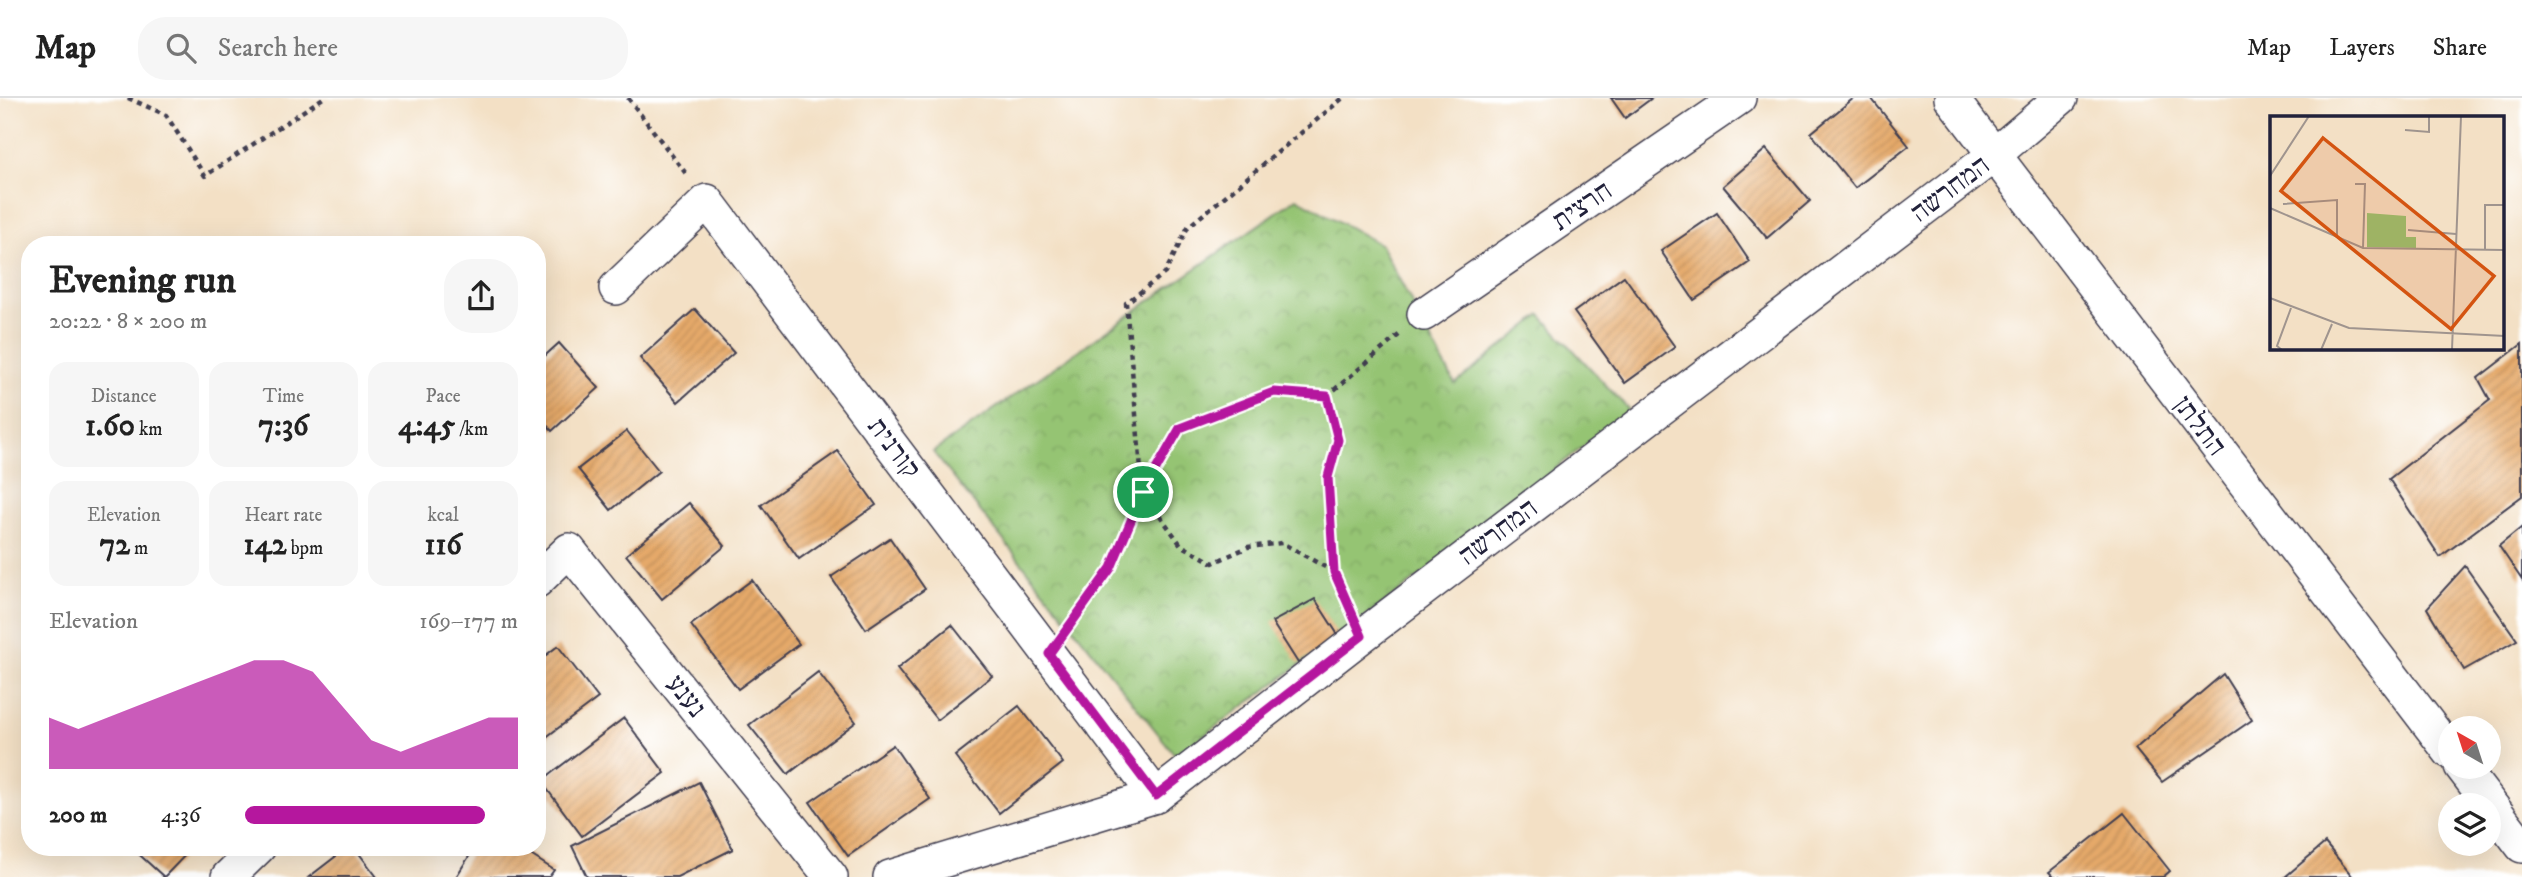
<!DOCTYPE html>
<meta charset="utf-8">
<style>
:root{--surface:#fff;--page:#f6f6f6;--text:#222;--muted:#767676;--line:#e0e0e0;--accent:#b5179e}
body{margin:0;font-family:"IM FELL DW Pica","Frank Ruhl Libre",serif;background:var(--page);color:var(--text);height:100vh;display:flex;flex-direction:column;font-size:26px;white-space:nowrap}
*{box-sizing:border-box;margin:0}
p{font-size:23px;color:var(--muted)}
.icon{flex:none;width:38px;height:38px;fill:none;stroke:currentColor;stroke-width:2;stroke-linecap:round;stroke-linejoin:round}
.map{position:relative;flex:1;overflow:hidden}
.details{position:absolute;left:21px;top:138px;width:525px;height:620px;display:flex;flex-direction:column;background:var(--surface);border-radius:28px;box-shadow:0 7px 28px #0002}
.details>*{flex:none}
.needle{width:46px;rotate:321deg}
.buttons{position:absolute;left:2438px;top:618px;display:grid;gap:14px}
.buttons a{display:grid;place-items:center;width:63px;height:63px;border-radius:50%;background:var(--surface);box-shadow:0 7px 28px #0002;font-size:35px}
.pin{position:absolute;display:grid;place-items:center;width:60px;height:60px;color:#fff;margin:-30px;border:4px solid #fff;border-radius:50%;box-shadow:0 2px 7px #0007}
.round{display:grid;place-items:center;flex:none;width:74px;height:74px;border-radius:28px;background:var(--page)}
.head{display:flex;align-items:center;justify-content:space-between;height:119px;padding:0 28px}
h1{font-size:38px;font-weight:800;line-height:52px}
.figures{display:grid;grid-template-columns:repeat(3,1fr);gap:10px;height:119px;padding:7px 28px}
.figures div{display:grid;align-content:center;border-radius:18px;background:var(--page);text-align:center}
.figures b{font-size:30px;font-weight:800}
.figures small{font-size:19px;font-weight:400}
.figures p{font-size:19px}
.chart{height:196px;padding:14px 28px}
.chart p{display:flex;justify-content:space-between}
.chart svg{width:100%;height:126px;margin-top:7px;fill:var(--accent);opacity:.7}
ul{padding:0 28px;list-style:none;font-size:23px}
li{display:grid;grid-template-columns:112px 84px 1fr;align-items:center;height:52px}
li i{height:18px;border-radius:9px;background:var(--accent)}
header{display:flex;align-items:center;gap:42px;box-sizing:border-box;height:98px;padding:0 35px;background:var(--surface);border-bottom:2px solid var(--line)}
header strong{font-size:33px}
nav{display:flex;gap:38px;margin-inline-start:auto;font-size:24px}
.search{width:490px;height:63px;background:var(--page);display:flex;align-items:center;gap:18px;box-sizing:border-box;padding:0 24px;border-radius:28px;color:var(--muted);font-size:26px}
.map>svg:first-child{display:block}
.park{fill:url(#park-crowns);stroke:#5c7357;stroke-width:2}
.building{fill:url(#building-hatch)}
.lines{fill:none;stroke-linecap:round;stroke-linejoin:round}
.street-casing{stroke:#413e50;stroke-width:36}
.path{stroke:#413e50;stroke-width:4.5;stroke-dasharray:5 5;stroke-linecap:butt}
.street{stroke:#fff;stroke-width:33}
.route-casing{stroke:#fff;stroke-width:14}
.route{stroke:#b5179e;stroke-width:9}
.labels{text-anchor:middle;dominant-baseline:central;stroke-width:5;stroke-linejoin:round;paint-order:stroke}
.street-label{font-size:28px;fill:#22223b;stroke:#fff}
.inset-road{fill:none;stroke:#9f948e;stroke-width:2}
.view{fill:#d45411;fill-opacity:0.15;stroke:#d45411;stroke-width:3.5}
.inset-edge{fill:none;stroke:#22223b;stroke-width:3.5}
</style>
<header>
<strong>Map</strong>
<div class="search"><svg class="icon" aria-label="search" viewBox="0 0 24 24"><circle cx="10" cy="10" r="6"/><path d="M15 15l6 6"/></svg>Search here</div>
<nav><a>Map</a><a>Layers</a><a>Share</a></nav>
</header>
<div class="map">
<svg width="2522" height="779" viewBox="0 0 2522 779">
<defs>
<pattern id="park-crowns" width="20" height="18" patternUnits="userSpaceOnUse" patternTransform="scale(1.75)"><rect width="20" height="18" fill="#95c473"/><path d="M2 6a3 3 0 1 1 6 0M12 15a3 3 0 1 1 6 0" fill="none" stroke="#80a864"/></pattern>
<pattern id="building-hatch" width="6" height="6" patternUnits="userSpaceOnUse" patternTransform="scale(1.75)"><rect width="6" height="6" fill="#e5a969"/><path d="M-1 1l2-2M0 6l6-6M5 7l2-2" fill="none" stroke="#c4915c"/></pattern>
</defs>
<rect width="100%" height="100%" fill="#fff"/>
<filter id="ink" filterUnits="userSpaceOnUse"><feTurbulence type="fractalNoise" baseFrequency=".0143" numOctaves="2"/><feDisplacementMap in="SourceGraphic" scale="14" xChannelSelector="R" yChannelSelector="G"/><feConvolveMatrix kernelMatrix="1 2 1 2 8 2 1 2 1" color-interpolation-filters="sRGB"/></filter>
<filter id="wash" filterUnits="userSpaceOnUse"><feTurbulence type="fractalNoise" baseFrequency=".00686" numOctaves="4" result="noise"/><feDisplacementMap in="SourceGraphic" scale="28" xChannelSelector="R" yChannelSelector="G"/><feGaussianBlur stdDeviation="1.57" result="paint"/><feColorMatrix in="noise" values="0 0 0 0 0 0 0 0 0 0 0 0 0 0 0 0 0 1.4 0 .05"/><feComposite in="paint" operator="in"/></filter>
<g filter="url(#wash)">
<rect width="100%" height="100%" fill="#f3e0c5"/>
<polygon class="park" points="1297,100 1381,147 1455,286 1541,217 1629,312 1418,480 1176,658 933,354"/>
<g id="blocks">
<g class="building">
<polygon points="1611,0 1652,0 1625,20"/>
<polygon points="1854,0 1871,0 1909,48 1855,90 1811,35"/>
<polygon points="1766,51 1810,103 1767,140 1723,88"/>
<polygon points="1717,115 1750,164 1694,202 1661,153"/>
<polygon points="1624,178 1675,249 1625,285 1574,214"/>
<polygon points="695,211 734,255 678,304 640,260"/>
<polygon points="559,245 599,290 552,333 537,316 537,265"/>
<polygon points="2522,246 2522,398 2440,459 2389,381 2490,302 2478,280"/>
<polygon points="627,333 659,373 611,412 578,371"/>
<polygon points="838,353 876,407 799,461 761,407"/>
<polygon points="689,405 725,448 662,501 626,457"/>
<polygon points="2522,429 2522,482 2499,448"/>
<polygon points="890,440 925,491 866,531 831,479"/>
<polygon points="2465,468 2517,542 2464,572 2427,510"/>
<polygon points="752,482 799,546 738,591 691,527"/>
<polygon points="1315,501 1340,540 1298,565 1272,524"/>
<polygon points="952,527 992,578 937,622 897,571"/>
<polygon points="558,548 598,600 537,646 537,564"/>
<polygon points="818,574 856,624 788,676 749,627"/>
<polygon points="2223,576 2252,622 2162,684 2135,651"/>
<polygon points="1019,608 1063,665 999,715 955,658"/>
<polygon points="624,620 665,675 582,738 541,683"/>
<polygon points="893,647 930,701 848,758 810,704"/>
<polygon points="699,684 733,751 677,779 587,779 572,748"/>
<polygon points="2124,715 2170,773 2163,779 2054,779 2049,774"/>
<polygon points="2325,745 2353,779 2285,779"/>
<polygon points="131,749 193,749 164,779"/>
<polygon points="348,749 354,749 377,779 309,779"/>
<polygon points="475,749 518,749 554,772 549,779 456,779"/>
</g>
</g>
</g>
<g filter="url(#ink)">
<use href="#blocks" fill-opacity="0" stroke="#413e50" stroke-width="2"/>
<g class="lines">
<defs>
<g id="street">
<polyline points="1951,0 2450,654"/>
<polyline points="616,190 707,103 1156,698"/>
<polyline points="1424,216 1739,0"/>
<polyline points="537,483 569,452 831,779"/>
<polyline points="2461,668 2522,748"/>
<polyline points="228,779 259,749"/>
<polyline points="890,779 1156,698 1362,538 1993,58 2061,0"/>
</g>
</defs>
<use href="#street" class="street-casing"/>
<g class="path">
<polyline points="128,0 166,17 205,78 323,0"/>
<polyline points="628,0 687,77"/>
<polyline points="1327,298 1338,342 1328,379 1334,474 1348,505"/>
<polyline points="1334,474 1282,445 1248,449 1213,465 1181,447 1143,394 1126,205 1165,175 1188,129 1343,0"/>
<polyline points="1070,527 1111,470 1143,394 1180,330 1274,294 1327,298 1399,237"/>
</g>
<use href="#street" class="street"/>
</g>
</g>
<g class="lines" filter="url(#ink)">
<defs>
<polygon id="route" points="1274,294 1327,298 1338,342 1328,379 1334,474 1362,538 1156,698 1049,556 1111,470 1143,394 1180,330"/>
</defs>
<use href="#route" class="route-casing"/>
<use href="#route" class="route"/>
</g>
<g class="labels">
<g class="street-label">
<text transform="translate(1950 91) rotate(-37)">המחרשה</text>
<text transform="translate(1582 108) rotate(-34)">חרצית</text>
<text transform="translate(2200 328) rotate(53)">התלתן</text>
<text transform="translate(894 350) rotate(53)">קורנית</text>
<text transform="translate(1498 434) rotate(-37)">המחרשה</text>
<text transform="translate(686 598) rotate(51)">נענע</text>
</g>
</g>
<g transform="translate(2270 18)">
<rect width="234" height="234" fill="#f3e0c5"/>
<path d="M 97,97 L 136,100 L 136,121 L 146,121 L 146,132 L 97,131 Z" fill="#95c473"/>
<path class="inset-road" d="M 135,14 L 159,16 L 159,0M 0,60 L 39,0M 85,68 L 95,68 L 93,132M 13,88 L 67,84 L 67,122M 0,92 L 93,132 L 235,134M 138,114 L 186,118M 215,134 L 215,89 L 235,89M 0,182 L 79,212 L 235,220M 12,234 L 7,230 L 21,192M 51,234 L 62,208M 182,234 L 191,0"/>
<path class="view" d="M 53,22 L 224,160 L 181,213 L 11,75 Z"/>
<rect width="234" height="234" class="inset-edge"/>
</g>
</svg>
<div class="buttons">
<a><svg class="needle" viewBox="-14 -14 28 28"><path d="M0-13l5 13h-10z" fill="#e53935"/><path d="M0 13l5-13h-10z" fill="#767676"/></svg></a>
<a><svg class="icon" aria-label="layers" viewBox="0 0 24 24"><path d="M12 4l9 5-9 5-9-5zM3 14l9 5 9-5"/></svg></a>
</div>
<div class="pin" style="left:1143px;top:394px;background:#1e9e55"><svg class="icon" aria-label="arrive" viewBox="0 0 24 24"><path d="M6 21V4h12l-3 4 3 4H6"/></svg></div>
<section class="details">
<div class="head"><div><h1>Evening run</h1><p>20:22 · 8 × 200 m</p></div><a class="round"><svg class="icon" aria-label="share" viewBox="0 0 24 24"><path d="M12 15V3M7 8l5-5 5 5M5 13v7h14v-7"/></svg></a></div>
<div class="figures">
<div><p>Distance</p><b>1.60<small> km</small></b></div>
<div><p>Time</p><b>7:36</b></div>
<div><p>Pace</p><b>4:45<small> /km</small></b></div>
</div>
<div class="figures">
<div><p>Elevation</p><b>72<small> m</small></b></div>
<div><p>Heart rate</p><b>142<small> bpm</small></b></div>
<div><p>kcal</p><b>116</b></div>
</div>
<div class="chart"><p><span>Elevation</span>169–177 m</p>
<svg viewBox="0 0 160 44" preserveAspectRatio="none"><path d="M0 44V26L10 30L20 26L30 22L40 18L50 14L60 10L70 6L80 6L90 10L100 22L110 34L120 38L130 34L140 30L150 26L160 26V44z"/></svg>
</div>
<ul>
<li><b>200 m</b>4:36<i style="width:88%"></i></li>
</ul>
</section>
</div>
